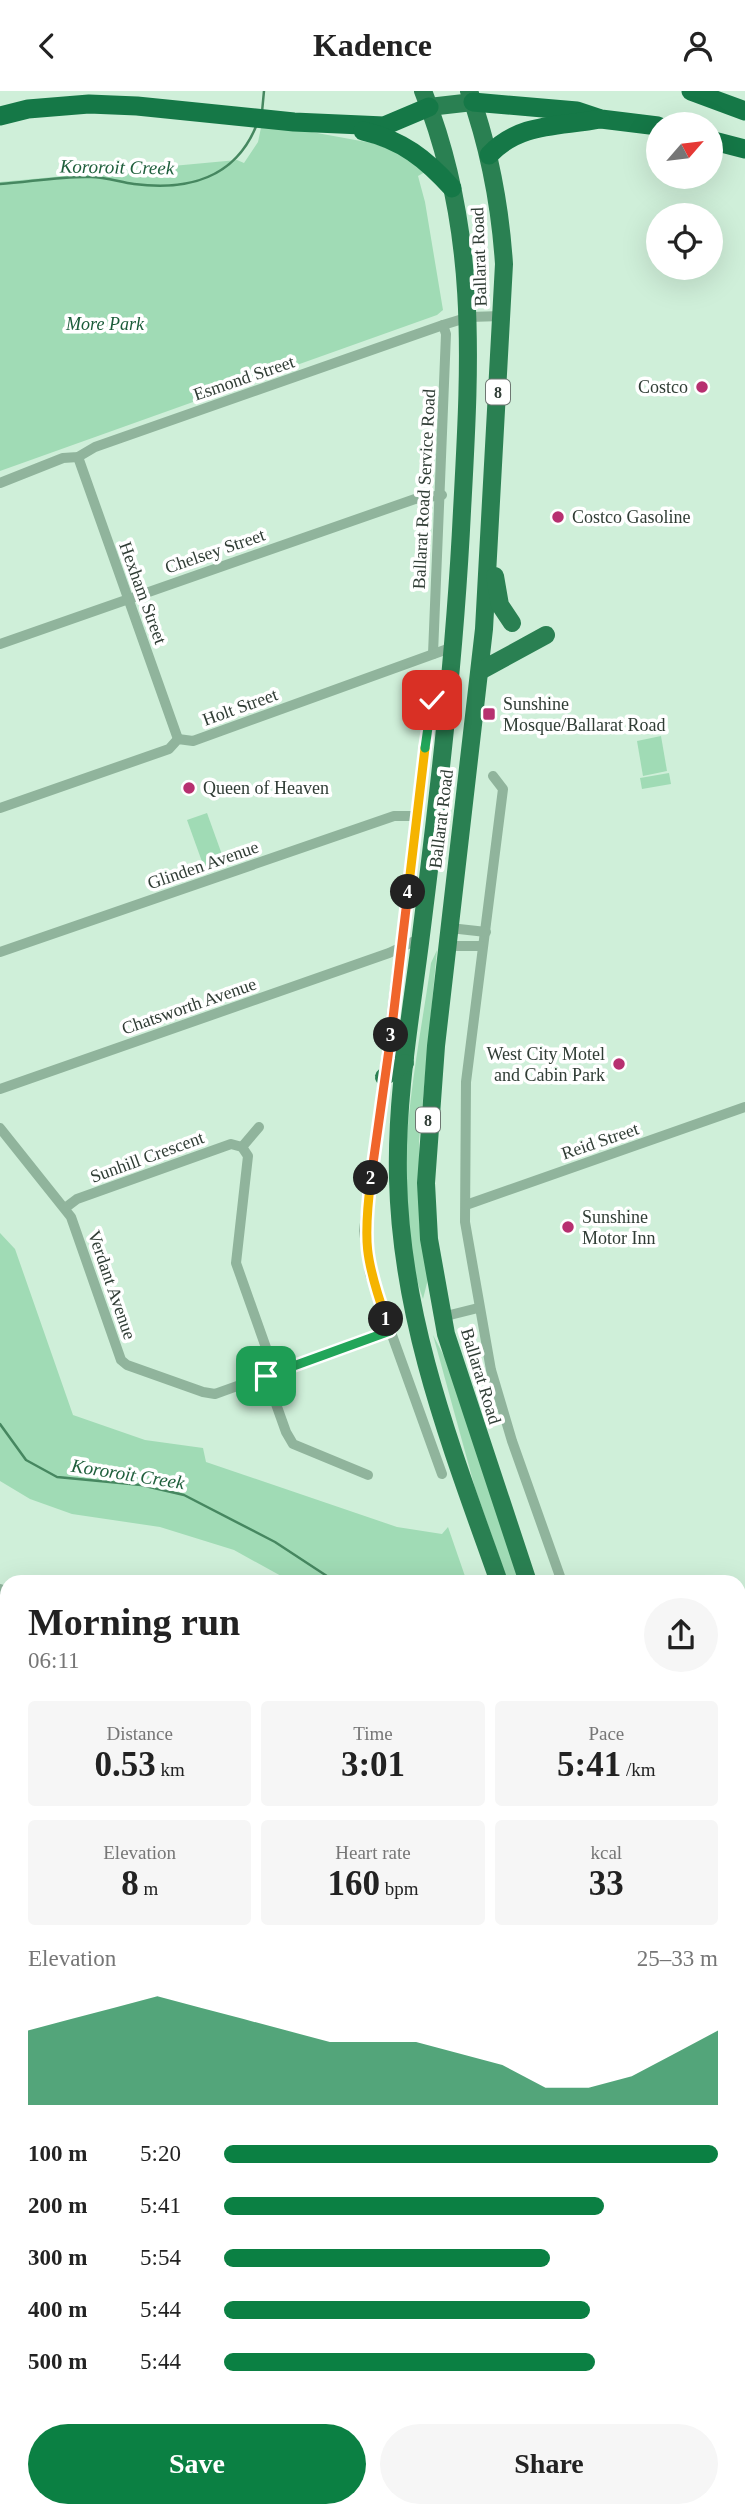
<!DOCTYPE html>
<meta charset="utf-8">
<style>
:root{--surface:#fff;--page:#f6f6f6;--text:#222;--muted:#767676;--accent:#0b8043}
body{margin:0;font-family:Georgia,serif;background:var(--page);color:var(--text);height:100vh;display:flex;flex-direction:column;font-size:26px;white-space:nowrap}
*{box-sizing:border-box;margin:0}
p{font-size:23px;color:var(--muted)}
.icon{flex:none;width:38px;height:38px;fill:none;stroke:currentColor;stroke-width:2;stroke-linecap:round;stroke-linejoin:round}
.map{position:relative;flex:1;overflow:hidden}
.side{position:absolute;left:0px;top:1484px;width:746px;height:943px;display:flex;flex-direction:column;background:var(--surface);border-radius:21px 21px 0 0;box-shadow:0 7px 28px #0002}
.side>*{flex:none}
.needle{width:46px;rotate:62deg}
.controls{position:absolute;left:646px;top:21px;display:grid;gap:14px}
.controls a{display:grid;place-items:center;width:77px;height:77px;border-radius:50%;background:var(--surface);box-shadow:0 7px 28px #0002;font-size:35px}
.pin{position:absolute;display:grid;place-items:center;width:60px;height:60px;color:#fff;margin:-30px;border-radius:14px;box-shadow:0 4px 10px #0006}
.km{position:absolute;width:35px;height:35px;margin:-18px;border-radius:50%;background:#222;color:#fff;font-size:19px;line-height:35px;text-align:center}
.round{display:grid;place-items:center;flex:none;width:74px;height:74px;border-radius:37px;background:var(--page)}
.overview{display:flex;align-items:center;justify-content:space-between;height:119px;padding:0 28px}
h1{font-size:38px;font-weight:700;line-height:52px}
.stats{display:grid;grid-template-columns:repeat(3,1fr);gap:10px;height:119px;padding:7px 28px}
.stats div{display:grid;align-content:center;border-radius:7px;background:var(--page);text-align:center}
.stats b{font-size:35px;font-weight:700}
.stats small{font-size:19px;font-weight:400}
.stats p{font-size:19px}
.chart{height:196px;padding:14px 28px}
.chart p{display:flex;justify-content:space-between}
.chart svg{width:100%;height:126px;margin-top:7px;fill:var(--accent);opacity:.7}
.primary-button{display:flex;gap:14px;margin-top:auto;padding:14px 28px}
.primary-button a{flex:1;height:80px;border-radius:42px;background:var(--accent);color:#fff;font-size:28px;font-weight:700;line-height:80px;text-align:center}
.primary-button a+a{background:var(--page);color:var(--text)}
ul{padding:0 28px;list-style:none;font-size:23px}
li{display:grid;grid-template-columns:112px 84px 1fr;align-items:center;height:52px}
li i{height:18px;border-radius:9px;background:var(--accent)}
header{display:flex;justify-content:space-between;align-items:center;height:91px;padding:0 28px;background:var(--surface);font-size:32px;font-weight:700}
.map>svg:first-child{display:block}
.green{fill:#a0dbb5}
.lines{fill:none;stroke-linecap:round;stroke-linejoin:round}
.stream{stroke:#468760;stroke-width:2.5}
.minor{stroke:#90b49c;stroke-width:10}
.trunk{stroke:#2a8052;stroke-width:18}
.motorway{stroke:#157847;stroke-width:19}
.split-1-casing{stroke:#fff;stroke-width:14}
.split-2-casing{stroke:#fff;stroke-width:14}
.split-3-casing{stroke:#fff;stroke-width:14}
.split-4-casing{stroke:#fff;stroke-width:14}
.split-5-casing{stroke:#fff;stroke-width:14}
.split-6-casing{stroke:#fff;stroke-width:14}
.split-1{stroke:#22a559;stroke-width:9}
.split-2{stroke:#f5b400;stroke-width:9}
.split-3{stroke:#f0652b;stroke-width:9}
.split-4{stroke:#f0652b;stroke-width:9}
.split-5{stroke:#f5b400;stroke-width:9}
.split-6{stroke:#22a559;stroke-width:9}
.poi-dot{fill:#b73070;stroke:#fff;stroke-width:2.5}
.labels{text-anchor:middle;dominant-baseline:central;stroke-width:7;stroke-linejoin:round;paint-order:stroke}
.shield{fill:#fff;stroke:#6e7772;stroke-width:2}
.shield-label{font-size:16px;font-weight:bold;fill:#303d35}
.street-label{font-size:18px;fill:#303d35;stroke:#fff}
.park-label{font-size:18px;font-style:italic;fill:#1a5b38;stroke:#fff}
.poi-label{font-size:18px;fill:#303d35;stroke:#fff;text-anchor:start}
.water-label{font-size:19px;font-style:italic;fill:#1f5f3c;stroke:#fff}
</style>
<header><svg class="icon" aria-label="back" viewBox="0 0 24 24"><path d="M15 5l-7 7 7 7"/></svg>Kadence<svg class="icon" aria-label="person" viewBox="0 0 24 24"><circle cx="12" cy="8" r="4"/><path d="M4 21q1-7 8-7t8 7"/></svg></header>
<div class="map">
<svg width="745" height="2427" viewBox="0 0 745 2427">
<rect width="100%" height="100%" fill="#cfefd9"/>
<g class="green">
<polygon points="262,32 372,52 410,65 425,81 418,85 425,111 443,219 437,224 0,380 0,91 237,69 244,72 258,51"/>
<polygon points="661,645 667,680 643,685 637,650"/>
<polygon points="669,682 671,693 642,698 640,687"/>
<polygon points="207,722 225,772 205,779 187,729"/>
<path d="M 437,859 L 419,1050 L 419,1130 L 428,1188 L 423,1208 C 386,1103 416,978 431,872 Z"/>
<polygon points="0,1142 15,1158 73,1324 145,1349 203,1357 206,1371 397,1436 442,1443 448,1436 467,1491 292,1491 234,1459 160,1436 72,1423 30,1408 0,1390"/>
<polygon points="433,1244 445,1267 521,1491 508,1491 475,1397"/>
<polygon points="0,1678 7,1683 7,1911 0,1914"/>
<polygon points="7,2112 7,2257 0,2259 0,2114"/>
<polygon points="7,2304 7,2420 38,2420 19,2427 0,2427 0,2306"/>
</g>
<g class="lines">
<g class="stream">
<polyline points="262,21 264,0"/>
<path d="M 0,93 C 30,91 61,85 91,86 C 105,86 120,91 134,93 C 188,100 236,87 257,33"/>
<polyline points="0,1333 26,1369 57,1386 141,1394 184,1404 275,1451 336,1491"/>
<polyline points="738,1570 745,1568"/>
<polyline points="0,2146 7,2144"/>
</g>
<g class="minor">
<polyline points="78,366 178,648"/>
<polyline points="0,392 63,367 78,366 95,356 443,234 469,226 502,225"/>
<polyline points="0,553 415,408 442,404"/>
<polyline points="433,563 446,243 443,234"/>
<polyline points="493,685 503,698 466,991 465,1131 491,1279 512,1350 562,1491"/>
<polyline points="0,717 169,658 178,648 193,650 453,556"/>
<polyline points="450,837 486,841"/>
<polyline points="447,855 481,855"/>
<polyline points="0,861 394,725 417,725"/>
<polyline points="0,998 389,862 421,847"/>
<polyline points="0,1037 71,1126 121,1269 127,1274 203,1301 215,1303 390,1240"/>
<polyline points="242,1056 259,1036"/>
<polyline points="466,1114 745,1016"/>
<polyline points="65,1117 77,1108 231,1053 242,1056 248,1065 236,1172 275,1282"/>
<polyline points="442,1226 478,1217"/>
<polyline points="266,1285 286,1341 293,1353 368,1384"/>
<polyline points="442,1383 370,1183 364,1140 430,620 433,609 448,599"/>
<polyline points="0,1498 7,1500"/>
<polyline points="0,1622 7,1620"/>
<polyline points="738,1761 745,1759"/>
<polyline points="738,1996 745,1994"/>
<polyline points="738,2398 743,2396"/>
<polyline points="351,2420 353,2427"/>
<polyline points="493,2420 495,2427"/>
<polyline points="629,2420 631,2427"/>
<polyline points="237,2427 257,2420"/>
<polyline points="656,2427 675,2420"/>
</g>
<g class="trunk">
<path d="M 423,0 C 479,140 470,273 462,420 C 455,565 438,709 420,852 C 410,930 396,1008 398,1087 C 401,1230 452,1358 499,1491"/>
<path d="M 469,0 C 489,56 500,113 504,173 L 484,538 L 436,955 L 426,1092 L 429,1148 L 446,1243 L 528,1491"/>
<polyline points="429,16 473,11"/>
<polyline points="495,485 500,514 512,532"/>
<polyline points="480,580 546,544"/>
<polyline points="391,948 405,966"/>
<polyline points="384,986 405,972"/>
<polyline points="738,2089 745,2109"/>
<polyline points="738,2174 745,2193"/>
</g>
<g class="motorway">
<polyline points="691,0 745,20"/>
<polyline points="473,11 577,20 601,28 658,35"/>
<polyline points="0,25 28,18 89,13 137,15 294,31 384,35 429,16"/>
<path d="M 363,40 C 402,49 426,68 452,97"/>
<polyline points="710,49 745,58"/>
<path d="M 489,64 C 520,31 559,36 600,28"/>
</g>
</g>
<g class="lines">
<defs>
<polyline id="split-1" points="266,1285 390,1240 386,1228"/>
<path id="split-2" d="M 371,1087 C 363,1150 365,1168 386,1228"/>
<polyline id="split-3" points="371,1087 391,944"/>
<polyline id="split-4" points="391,944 408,801"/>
<polyline id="split-5" points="408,801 425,657"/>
<polyline id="split-6" points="425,657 432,609"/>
</defs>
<use href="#split-1" class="split-1-casing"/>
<use href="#split-2" class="split-2-casing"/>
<use href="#split-3" class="split-3-casing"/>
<use href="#split-4" class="split-4-casing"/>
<use href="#split-5" class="split-5-casing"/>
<use href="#split-6" class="split-6-casing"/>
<use href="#split-1" class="split-1"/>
<use href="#split-2" class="split-2"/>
<use href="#split-3" class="split-3"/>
<use href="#split-4" class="split-4"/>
<use href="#split-5" class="split-5"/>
<use href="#split-6" class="split-6"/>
</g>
<g class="poi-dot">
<circle cx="702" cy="296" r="7"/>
<circle cx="558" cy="426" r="7"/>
<rect x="482" y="616" width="14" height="14" rx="3.5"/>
<circle cx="189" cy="697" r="7"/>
<circle cx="619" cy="973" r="7"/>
<circle cx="568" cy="1136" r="7"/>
</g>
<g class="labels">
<g class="shield">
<rect x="486" y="288.5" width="24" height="25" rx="5"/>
<rect x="416" y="1016.5" width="24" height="25" rx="5"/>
</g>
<g class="shield-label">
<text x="498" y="301">8</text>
<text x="428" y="1029">8</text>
</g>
<g class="street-label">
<text transform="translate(479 166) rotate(-92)">Ballarat Road</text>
<text transform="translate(244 287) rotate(-19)">Esmond Street</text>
<text transform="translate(424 398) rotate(-87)">Ballarat Road Service Road</text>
<text transform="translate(215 460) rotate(-19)">Chelsey Street</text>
<text transform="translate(143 502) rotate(70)">Hexham Street</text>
<text transform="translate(240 616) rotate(-20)">Holt Street</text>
<text transform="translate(441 728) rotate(-83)">Ballarat Road</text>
<text transform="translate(203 774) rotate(-19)">Glinden Avenue</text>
<text transform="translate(189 915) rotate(-19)">Chatsworth Avenue</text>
<text transform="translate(600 1050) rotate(-19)">Reid Street</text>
<text transform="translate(147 1066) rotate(-20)">Sunhill Crescent</text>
<text transform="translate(112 1194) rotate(71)">Verdant Avenue</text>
<text transform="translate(481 1285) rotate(73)">Ballarat Road</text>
</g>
<g class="park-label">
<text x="105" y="233">More Park</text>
</g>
<g class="poi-label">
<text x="688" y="296" text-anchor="end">Costco</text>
<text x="572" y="426">Costco Gasoline</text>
<text x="503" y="613">Sunshine<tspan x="503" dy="21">Mosque/Ballarat Road</tspan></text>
<text x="203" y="697">Queen of Heaven</text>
<text x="605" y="963" text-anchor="end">West City Motel<tspan x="605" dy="21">and Cabin Park</tspan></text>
<text x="582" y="1126">Sunshine<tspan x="582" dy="21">Motor Inn</tspan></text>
</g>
<g class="water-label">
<text transform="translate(117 76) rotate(1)">Kororoit Creek</text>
<text transform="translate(128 1383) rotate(9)">Kororoit Creek</text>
</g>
</g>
</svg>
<div class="controls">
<a><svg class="needle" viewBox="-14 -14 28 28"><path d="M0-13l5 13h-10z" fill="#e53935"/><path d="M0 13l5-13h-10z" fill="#767676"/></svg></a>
<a><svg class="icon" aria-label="locate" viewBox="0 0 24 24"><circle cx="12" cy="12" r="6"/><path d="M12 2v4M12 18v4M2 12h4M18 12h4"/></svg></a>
</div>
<div class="pin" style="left:266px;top:1285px;background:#1e9e55"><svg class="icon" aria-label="arrive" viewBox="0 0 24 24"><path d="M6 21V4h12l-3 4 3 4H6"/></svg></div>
<div class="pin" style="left:432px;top:609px;background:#d93025"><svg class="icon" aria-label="check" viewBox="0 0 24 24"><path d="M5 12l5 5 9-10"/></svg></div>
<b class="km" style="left:386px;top:1228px">1</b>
<b class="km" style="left:371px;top:1087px">2</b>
<b class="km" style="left:391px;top:944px">3</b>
<b class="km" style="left:408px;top:801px">4</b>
<section class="side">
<div class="overview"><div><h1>Morning run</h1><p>06:11</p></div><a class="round"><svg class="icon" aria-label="share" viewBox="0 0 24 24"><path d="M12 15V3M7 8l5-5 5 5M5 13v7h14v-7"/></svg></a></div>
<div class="stats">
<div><p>Distance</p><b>0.53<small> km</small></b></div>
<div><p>Time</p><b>3:01</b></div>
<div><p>Pace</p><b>5:41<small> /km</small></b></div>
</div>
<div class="stats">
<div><p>Elevation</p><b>8<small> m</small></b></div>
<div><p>Heart rate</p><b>160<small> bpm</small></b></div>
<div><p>kcal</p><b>33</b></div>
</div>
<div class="chart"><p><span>Elevation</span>25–33 m</p>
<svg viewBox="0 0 160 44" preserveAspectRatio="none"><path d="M0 44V18L10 14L20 10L30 6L40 10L50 14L60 18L70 22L80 22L90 22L100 26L110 30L120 38L130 38L140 34L150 26L160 18V44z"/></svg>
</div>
<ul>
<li><b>100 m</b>5:20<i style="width:100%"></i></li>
<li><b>200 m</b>5:41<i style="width:77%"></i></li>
<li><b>300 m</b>5:54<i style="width:66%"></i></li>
<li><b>400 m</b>5:44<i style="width:74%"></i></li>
<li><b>500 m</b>5:44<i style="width:75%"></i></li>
</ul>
<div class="primary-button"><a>Save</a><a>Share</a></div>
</section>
</div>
